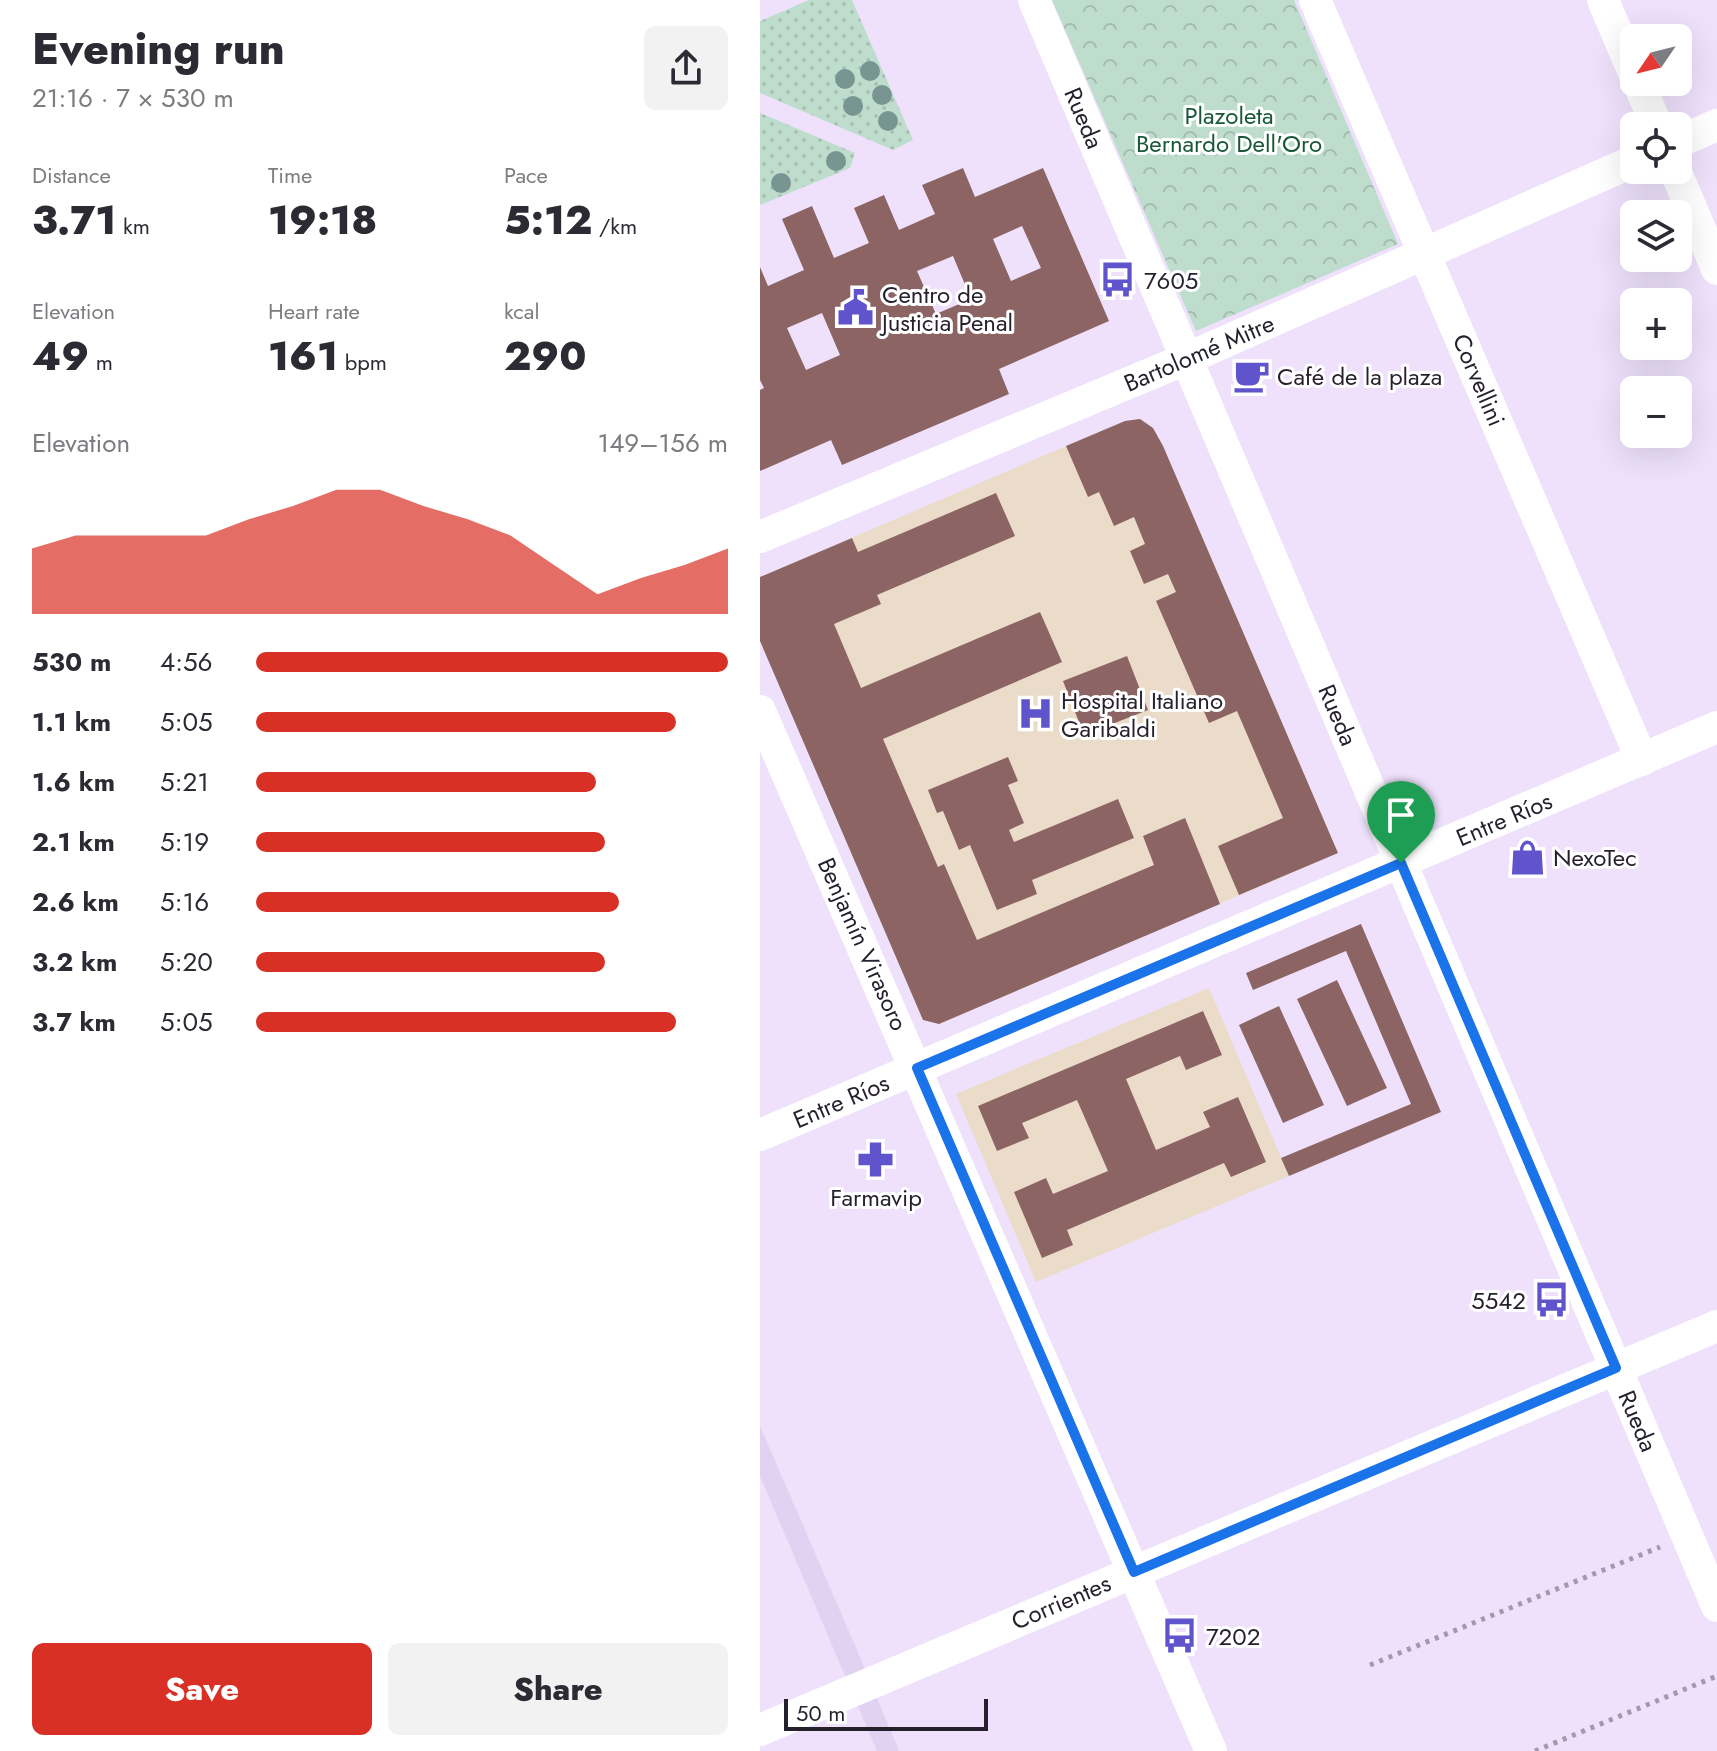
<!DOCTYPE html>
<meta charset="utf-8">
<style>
:root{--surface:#fff;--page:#f2f2f3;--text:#2b2b33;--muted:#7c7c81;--accent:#d93025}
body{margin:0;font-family:Jost,sans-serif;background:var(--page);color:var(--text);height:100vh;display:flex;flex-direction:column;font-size:30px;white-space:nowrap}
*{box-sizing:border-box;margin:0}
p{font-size:26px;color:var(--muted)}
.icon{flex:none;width:44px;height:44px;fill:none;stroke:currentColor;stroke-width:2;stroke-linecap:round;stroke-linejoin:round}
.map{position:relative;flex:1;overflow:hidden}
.side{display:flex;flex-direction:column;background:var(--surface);width:760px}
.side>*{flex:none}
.needle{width:52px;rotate:235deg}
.buttons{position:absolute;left:860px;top:24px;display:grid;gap:16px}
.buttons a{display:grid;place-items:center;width:72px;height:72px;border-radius:12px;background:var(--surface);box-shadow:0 8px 32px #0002;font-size:40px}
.scale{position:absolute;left:24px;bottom:20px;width:204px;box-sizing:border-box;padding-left:8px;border:4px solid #261f2c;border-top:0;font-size:22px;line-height:28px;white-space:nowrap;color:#261f2c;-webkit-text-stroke:6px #fff;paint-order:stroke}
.pin{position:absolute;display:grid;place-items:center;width:68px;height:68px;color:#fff;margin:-82px -34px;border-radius:50% 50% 50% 0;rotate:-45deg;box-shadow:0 0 8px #0007}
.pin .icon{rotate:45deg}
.round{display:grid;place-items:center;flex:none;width:84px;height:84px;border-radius:12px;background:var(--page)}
.summary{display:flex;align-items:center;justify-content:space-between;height:136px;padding:0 32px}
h1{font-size:44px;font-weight:800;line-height:60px}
.metrics{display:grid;grid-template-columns:repeat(3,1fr);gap:12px;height:136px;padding:8px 32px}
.metrics div{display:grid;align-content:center}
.metrics b{font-size:40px;font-weight:800}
.metrics small{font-size:22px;font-weight:400}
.metrics p{font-size:22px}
.chart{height:224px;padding:16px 32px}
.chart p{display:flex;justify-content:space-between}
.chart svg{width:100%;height:144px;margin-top:8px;fill:var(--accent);opacity:.7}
.action{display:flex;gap:16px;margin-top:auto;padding:16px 32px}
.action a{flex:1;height:92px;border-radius:12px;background:var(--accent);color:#fff;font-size:32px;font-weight:800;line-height:92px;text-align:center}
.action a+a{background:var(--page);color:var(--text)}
ul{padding:0 32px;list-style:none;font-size:26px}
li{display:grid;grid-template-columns:128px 96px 1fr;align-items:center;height:60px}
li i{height:20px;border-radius:10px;background:var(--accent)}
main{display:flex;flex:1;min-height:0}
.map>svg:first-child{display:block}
.built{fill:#e1d2f1}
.medical{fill:#ebdbc9}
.grass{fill:url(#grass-dots)}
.forest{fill:url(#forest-crowns)}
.building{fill:#8b6463;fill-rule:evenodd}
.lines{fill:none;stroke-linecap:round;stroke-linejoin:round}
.path{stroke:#a398ae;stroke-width:5;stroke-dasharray:4 6;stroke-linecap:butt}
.minor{stroke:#fff;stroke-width:32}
.tree{fill:#789592}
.route-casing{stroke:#fff;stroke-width:16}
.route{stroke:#1a73e8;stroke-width:10}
.labels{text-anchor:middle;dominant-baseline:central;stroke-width:6;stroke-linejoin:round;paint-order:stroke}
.park-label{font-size:24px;fill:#17573c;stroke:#fff}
.street-label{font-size:24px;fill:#261f2c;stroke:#fff}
.poi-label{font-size:24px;fill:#261f2c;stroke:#fff;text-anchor:start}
</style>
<main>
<section class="side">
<div class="summary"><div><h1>Evening run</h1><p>21:16 · 7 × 530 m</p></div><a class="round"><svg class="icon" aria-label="share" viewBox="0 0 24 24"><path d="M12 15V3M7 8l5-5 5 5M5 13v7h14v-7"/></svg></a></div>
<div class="metrics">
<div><p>Distance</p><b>3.71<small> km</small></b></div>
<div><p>Time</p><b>19:18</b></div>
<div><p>Pace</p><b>5:12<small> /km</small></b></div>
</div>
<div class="metrics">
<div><p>Elevation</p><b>49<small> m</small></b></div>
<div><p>Heart rate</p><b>161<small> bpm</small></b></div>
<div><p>kcal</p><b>290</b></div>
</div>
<div class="chart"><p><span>Elevation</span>149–156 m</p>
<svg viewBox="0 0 160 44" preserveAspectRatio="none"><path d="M0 44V24L10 20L20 20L30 20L40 20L50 15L60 11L70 6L80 6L90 11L100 15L110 20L120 29L130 38L140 33L150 29L160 24V44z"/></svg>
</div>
<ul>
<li><b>530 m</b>4:56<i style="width:100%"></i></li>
<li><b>1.1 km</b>5:05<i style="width:89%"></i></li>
<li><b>1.6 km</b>5:21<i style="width:72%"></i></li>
<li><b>2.1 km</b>5:19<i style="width:74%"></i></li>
<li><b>2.6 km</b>5:16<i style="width:77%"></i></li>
<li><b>3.2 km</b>5:20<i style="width:74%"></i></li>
<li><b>3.7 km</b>5:05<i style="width:89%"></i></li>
</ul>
<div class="action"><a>Save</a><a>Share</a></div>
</section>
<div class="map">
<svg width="957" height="1751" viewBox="0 0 957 1751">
<defs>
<pattern id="grass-dots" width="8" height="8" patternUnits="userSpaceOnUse" patternTransform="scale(2)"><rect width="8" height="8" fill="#bfddcc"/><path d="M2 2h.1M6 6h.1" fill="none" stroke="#a4bdaf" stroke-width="1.8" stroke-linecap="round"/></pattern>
<pattern id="forest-crowns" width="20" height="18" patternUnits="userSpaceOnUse" patternTransform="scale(2)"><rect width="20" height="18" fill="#bfddcc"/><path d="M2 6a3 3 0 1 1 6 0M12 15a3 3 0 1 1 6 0" fill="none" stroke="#a4bdaf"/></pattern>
</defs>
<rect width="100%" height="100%" fill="#efe1fc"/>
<polygon class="built" points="0,1426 94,1643 139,1751 117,1751 0,1476"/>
<g class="medical">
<polygon points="380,419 393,428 403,446 578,853 179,1024 163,1020 0,577 365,421"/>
<polygon points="449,988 529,1176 276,1282 196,1094"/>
</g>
<g class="grass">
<polygon points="49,0 92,0 153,140 133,150 0,93 0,21"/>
<polygon points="0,113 95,153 90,168 0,205"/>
</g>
<polygon class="forest" points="292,0 534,0 638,244 436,331"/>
<g class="building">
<path d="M 203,168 L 215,197 L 283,168 L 349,321 L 239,369 L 249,394 L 82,465 L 71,440 L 0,471 L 0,390 L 4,388 L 0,380 L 0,267 L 8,286 L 44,270 L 22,219 L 52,206 L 74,258 L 109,243 L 94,208 L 124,195 L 139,230 L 175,214 L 162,185 ZM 262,226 L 281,268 L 251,281 L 233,239 ZM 193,256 L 211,299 L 176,314 L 157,271 ZM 62,313 L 80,355 L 46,370 L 27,328 Z"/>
<polygon points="380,419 393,428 403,446 578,853 479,895 458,846 523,818 477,711 449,723 396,601 416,592 408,574 384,584 370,551 385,544 374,517 354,526 339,492 328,497 306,446 365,421"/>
<polygon points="236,493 255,536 117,595 121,604 74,624 101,688 280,612 302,662 123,739 178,867 184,864 217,940 394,865 383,836 425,818 460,904 179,1024 163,1020 0,641 0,577 92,538 98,552"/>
<polygon points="367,656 388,710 324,735 303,681"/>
<polygon points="248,757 258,781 248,785 264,823 249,830 254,842 358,799 374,838 272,880 277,894 237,910 210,845 199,850 183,811 177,813 168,790"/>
<polygon points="601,924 681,1112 529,1176 521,1158 651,1104 586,951 493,990 486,973"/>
<polygon points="577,980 627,1088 587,1106 537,999"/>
<polygon points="519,1006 564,1105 523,1123 479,1025"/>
<polygon points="443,1011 462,1055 426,1070 420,1056 366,1079 396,1150 450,1127 443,1112 478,1097 506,1162 471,1177 464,1163 307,1230 313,1245 282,1258 254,1192 286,1178 293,1194 348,1171 317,1100 262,1123 269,1138 237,1151 218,1106"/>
</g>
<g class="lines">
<g class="path">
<polyline points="610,1665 900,1547"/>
<polyline points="775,1751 957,1676"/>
</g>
<g class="minor">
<polyline points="274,0 957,1606"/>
<polyline points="555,0 882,760"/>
<polyline points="843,0 874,73"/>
<polyline points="878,82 897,126"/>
<polyline points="918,142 957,125"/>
<polyline points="915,170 957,269"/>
<polyline points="0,537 426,359 874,161"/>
<polyline points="0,711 451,1751"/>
<polyline points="0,1135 957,727"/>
<polyline points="0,1730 957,1326"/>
</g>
</g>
<g class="tree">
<circle cx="110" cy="71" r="10"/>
<circle cx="85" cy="79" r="10"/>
<circle cx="122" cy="95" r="10"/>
<circle cx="93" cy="106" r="10"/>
<circle cx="128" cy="121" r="10"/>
<circle cx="76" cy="161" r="10"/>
<circle cx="21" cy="183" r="10"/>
</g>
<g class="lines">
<defs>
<polygon id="route" points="641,863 856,1368 374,1572 157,1068"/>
</defs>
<use href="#route" class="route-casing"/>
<use href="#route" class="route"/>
</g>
<defs>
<symbol id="bus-bare" viewBox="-9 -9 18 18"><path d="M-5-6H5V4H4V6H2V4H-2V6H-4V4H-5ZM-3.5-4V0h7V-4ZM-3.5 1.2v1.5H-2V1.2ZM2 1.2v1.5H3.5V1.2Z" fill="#5f54cc" stroke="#fff" stroke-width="2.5" paint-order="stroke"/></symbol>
<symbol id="civic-bare" viewBox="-9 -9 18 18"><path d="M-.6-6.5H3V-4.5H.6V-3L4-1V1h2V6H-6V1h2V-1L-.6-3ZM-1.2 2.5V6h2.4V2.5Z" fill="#5f54cc" stroke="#fff" stroke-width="2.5" paint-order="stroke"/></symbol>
<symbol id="cafe-bare" viewBox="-9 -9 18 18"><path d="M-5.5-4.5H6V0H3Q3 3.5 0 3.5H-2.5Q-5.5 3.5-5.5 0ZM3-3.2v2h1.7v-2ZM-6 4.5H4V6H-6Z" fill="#5f54cc" stroke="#fff" stroke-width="2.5" paint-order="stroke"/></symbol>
<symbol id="hospital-bare" viewBox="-9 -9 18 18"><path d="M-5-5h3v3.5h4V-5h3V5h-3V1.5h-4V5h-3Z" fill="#5f54cc" stroke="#fff" stroke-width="2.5" paint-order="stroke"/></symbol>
<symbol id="shop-bare" viewBox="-9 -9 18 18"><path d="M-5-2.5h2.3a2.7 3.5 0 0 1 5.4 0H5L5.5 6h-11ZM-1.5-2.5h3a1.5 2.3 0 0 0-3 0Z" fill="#5f54cc" stroke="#fff" stroke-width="2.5" paint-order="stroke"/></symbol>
<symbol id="pharmacy-bare" viewBox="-9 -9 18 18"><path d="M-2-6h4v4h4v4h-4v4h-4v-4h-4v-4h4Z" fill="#5f54cc" stroke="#fff" stroke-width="2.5" paint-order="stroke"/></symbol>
</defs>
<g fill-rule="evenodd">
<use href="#bus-bare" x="332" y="254" width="51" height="51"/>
<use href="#civic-bare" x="70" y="282" width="51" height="51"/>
<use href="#cafe-bare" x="466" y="350" width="51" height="51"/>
<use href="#hospital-bare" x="250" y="688" width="51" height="51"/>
<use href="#shop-bare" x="742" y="832" width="51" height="51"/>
<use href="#pharmacy-bare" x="90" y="1134" width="51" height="51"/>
<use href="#bus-bare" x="766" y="1274" width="51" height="51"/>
<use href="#bus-bare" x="394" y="1610" width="51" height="51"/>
</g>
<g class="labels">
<g class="park-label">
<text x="469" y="115">Plazoleta<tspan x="469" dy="28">Bernardo Dell'Oro</tspan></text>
</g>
<g class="street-label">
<text transform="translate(324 118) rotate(67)">Rueda</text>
<text transform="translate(439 353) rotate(-23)">Bartolomé Mitre</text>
<text transform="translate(719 380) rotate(67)">Corvellini</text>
<text transform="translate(578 715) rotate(67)">Rueda</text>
<text transform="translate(744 819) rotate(-23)">Entre Ríos</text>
<text transform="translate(103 944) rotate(66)">Benjamín Virasoro</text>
<text transform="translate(81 1101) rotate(-23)">Entre Ríos</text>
<text transform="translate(878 1421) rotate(67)">Rueda</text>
<text transform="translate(301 1602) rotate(-23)">Corrientes</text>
</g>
<g class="poi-label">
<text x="384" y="280">7605</text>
<text x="122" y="294">Centro de<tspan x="122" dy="28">Justicia Penal</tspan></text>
<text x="517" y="376">Café de la plaza</text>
<text x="301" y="700">Hospital Italiano<tspan x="301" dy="28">Garibaldi</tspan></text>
<text x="793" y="857">NexoTec</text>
<text x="116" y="1197" text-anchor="middle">Farmavip</text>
<text x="766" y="1300" text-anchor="end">5542</text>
<text x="446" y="1636">7202</text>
</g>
</g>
</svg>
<div class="buttons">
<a><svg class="needle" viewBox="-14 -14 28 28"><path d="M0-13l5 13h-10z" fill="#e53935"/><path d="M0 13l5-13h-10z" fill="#7c7c81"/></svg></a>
<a><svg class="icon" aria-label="locate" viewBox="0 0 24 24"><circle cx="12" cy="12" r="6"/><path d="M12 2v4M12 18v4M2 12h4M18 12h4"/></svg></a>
<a><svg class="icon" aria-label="layers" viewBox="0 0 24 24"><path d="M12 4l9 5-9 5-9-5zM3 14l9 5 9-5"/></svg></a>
<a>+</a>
<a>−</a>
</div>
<div class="scale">50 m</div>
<div class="pin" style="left:641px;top:863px;background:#1e9e55"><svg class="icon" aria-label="arrive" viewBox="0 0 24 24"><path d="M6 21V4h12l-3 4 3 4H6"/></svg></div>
</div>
</main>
